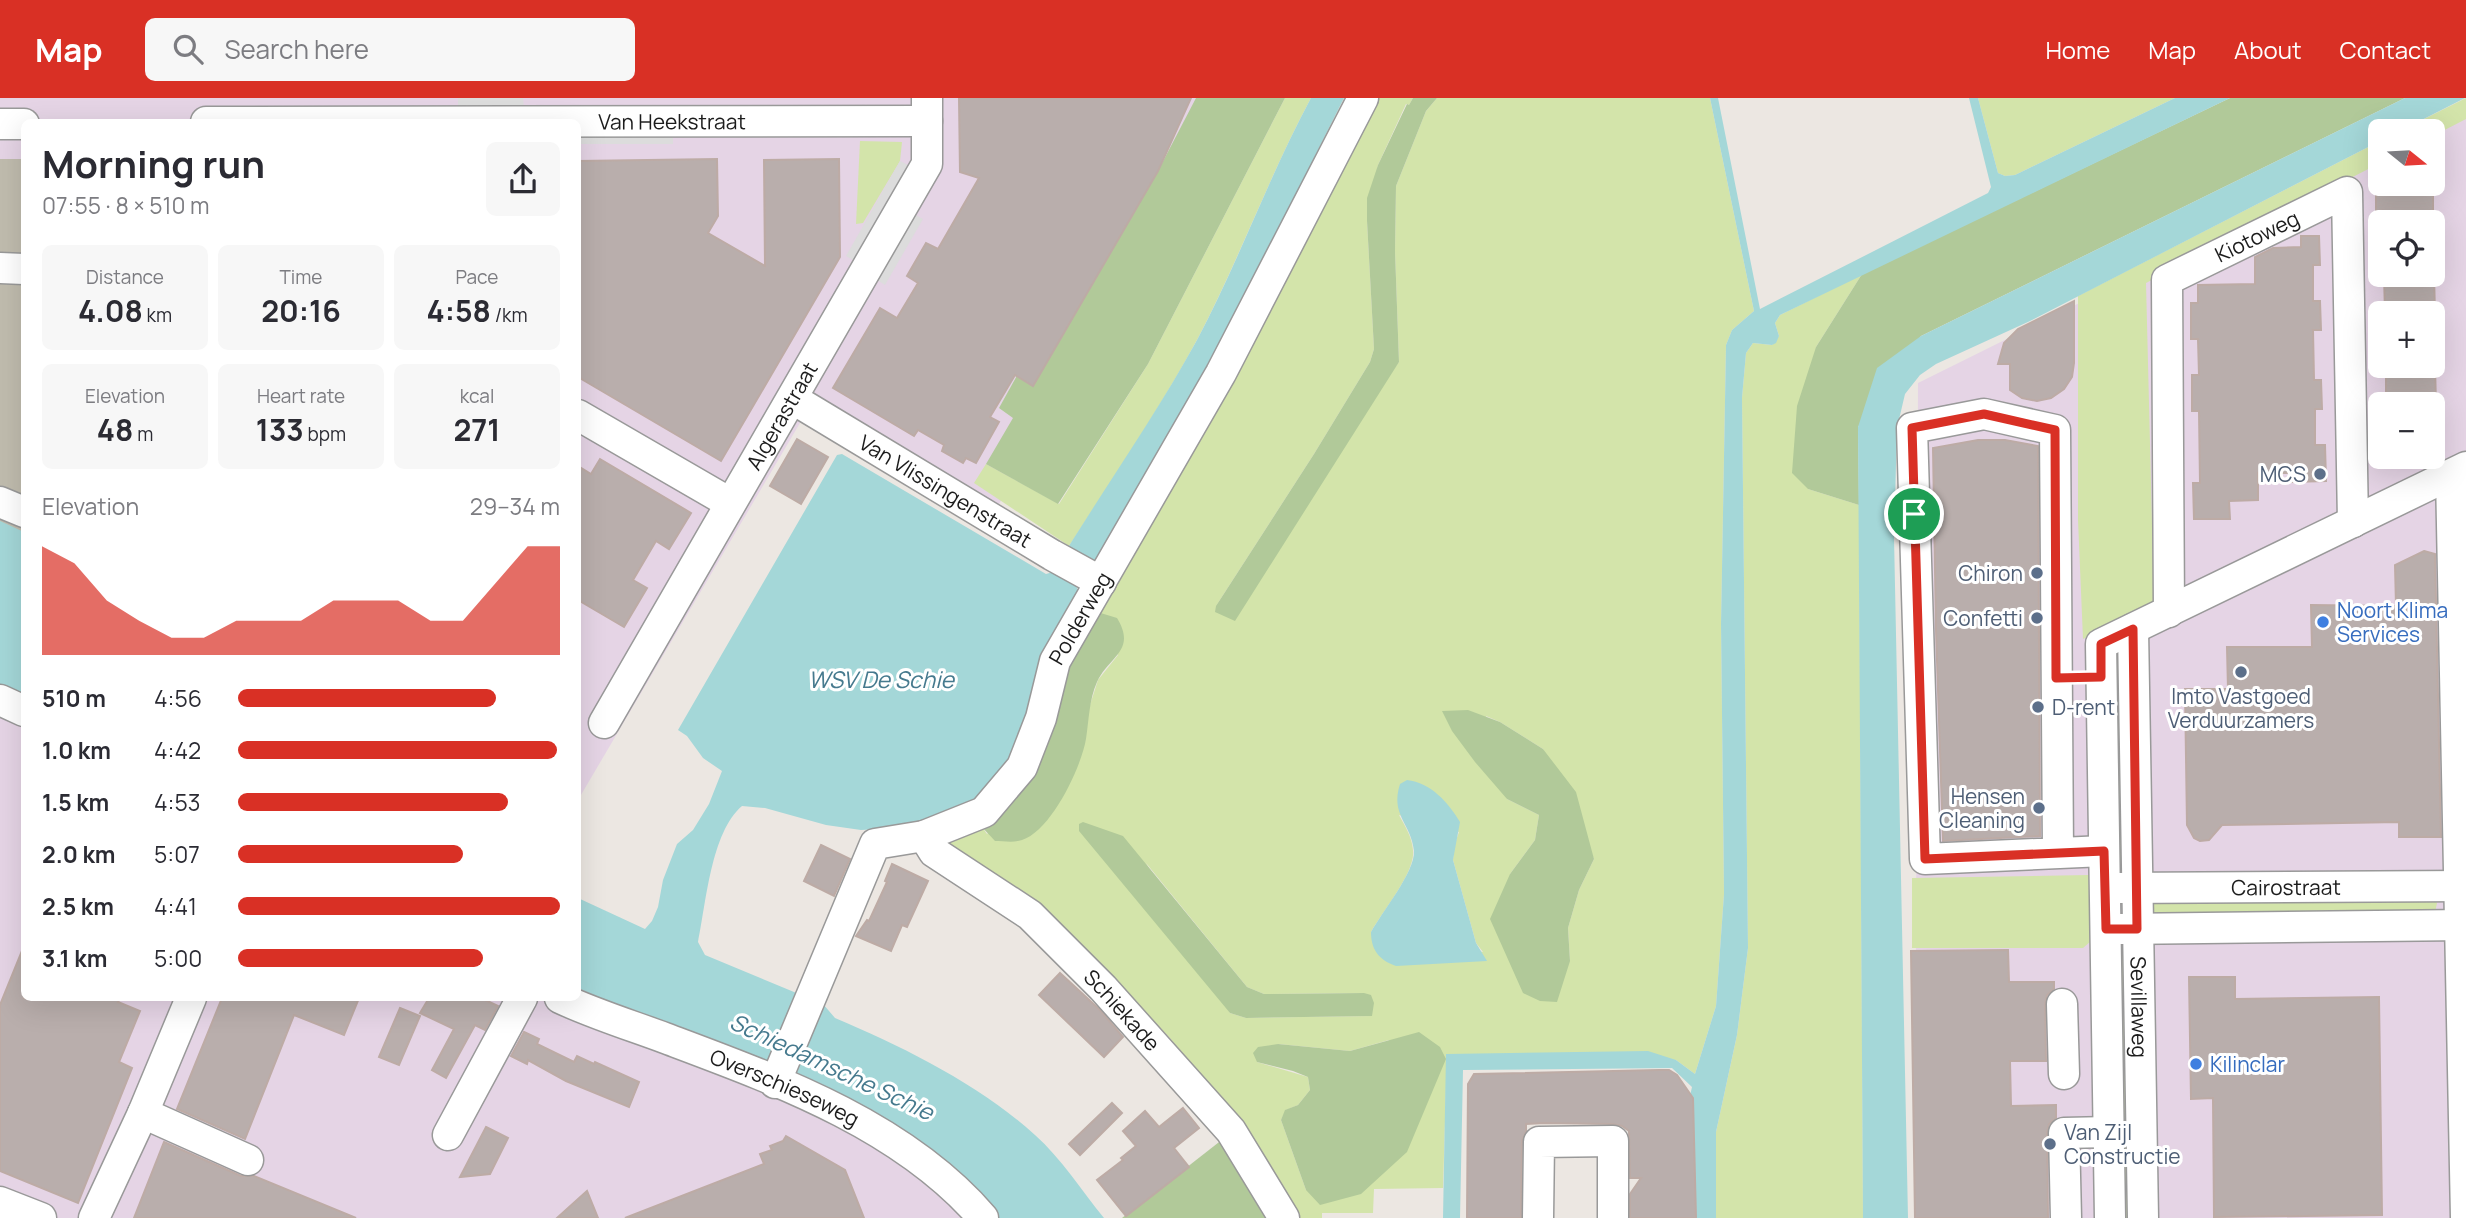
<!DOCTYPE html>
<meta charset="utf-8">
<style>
:root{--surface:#fff;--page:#f7f7f7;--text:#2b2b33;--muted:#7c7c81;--accent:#d93025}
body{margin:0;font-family:Manrope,sans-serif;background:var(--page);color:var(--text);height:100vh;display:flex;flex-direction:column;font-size:26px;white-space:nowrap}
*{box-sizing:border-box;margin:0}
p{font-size:23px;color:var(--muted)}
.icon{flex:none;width:38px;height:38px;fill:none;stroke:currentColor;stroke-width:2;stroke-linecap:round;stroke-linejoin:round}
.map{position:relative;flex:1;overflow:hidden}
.details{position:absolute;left:21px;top:21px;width:560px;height:882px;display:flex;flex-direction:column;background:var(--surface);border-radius:10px;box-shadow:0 7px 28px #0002}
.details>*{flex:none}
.needle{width:46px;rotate:108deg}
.fabs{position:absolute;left:2368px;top:21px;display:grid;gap:14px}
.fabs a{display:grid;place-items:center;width:77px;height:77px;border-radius:10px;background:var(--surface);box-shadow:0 7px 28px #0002;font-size:35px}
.pin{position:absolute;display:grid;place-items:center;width:60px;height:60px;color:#fff;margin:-30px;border:4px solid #fff;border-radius:50%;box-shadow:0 2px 7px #0007}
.round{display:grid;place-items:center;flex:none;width:74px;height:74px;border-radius:10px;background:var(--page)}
.overview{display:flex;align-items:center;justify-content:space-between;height:119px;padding:0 21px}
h1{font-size:38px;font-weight:700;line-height:52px}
.metrics{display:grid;grid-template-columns:repeat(3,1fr);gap:10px;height:119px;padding:7px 21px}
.metrics div{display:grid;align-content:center;border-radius:10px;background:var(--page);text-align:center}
.metrics b{font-size:30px;font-weight:700}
.metrics small{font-size:19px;font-weight:400}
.metrics p{font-size:19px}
.chart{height:196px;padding:14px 21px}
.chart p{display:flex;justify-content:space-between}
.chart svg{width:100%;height:126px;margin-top:7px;fill:var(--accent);opacity:.7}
ul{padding:0 21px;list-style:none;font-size:23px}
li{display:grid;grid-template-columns:112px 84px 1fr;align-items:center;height:52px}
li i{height:18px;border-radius:9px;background:var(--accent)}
header{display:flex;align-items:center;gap:42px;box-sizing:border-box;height:98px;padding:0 35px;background:var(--accent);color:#fff}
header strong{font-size:33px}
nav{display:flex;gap:38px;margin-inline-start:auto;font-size:24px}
.search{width:490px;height:63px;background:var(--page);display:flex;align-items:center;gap:18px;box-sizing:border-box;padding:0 24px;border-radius:10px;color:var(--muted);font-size:26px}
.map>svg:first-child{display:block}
.industrial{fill:#e5d4e5;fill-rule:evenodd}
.construction{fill:#c0bcae}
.grass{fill:#d3e4aa;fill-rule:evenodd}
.forest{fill:#b1c999}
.parking{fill:#dcdcdc}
.water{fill:#a4d7d8}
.building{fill:#b9aeac;stroke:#bdaba5;stroke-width:2}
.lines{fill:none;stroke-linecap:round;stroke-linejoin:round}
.minor-casing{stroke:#999;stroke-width:33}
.minor{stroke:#fff;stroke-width:30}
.route-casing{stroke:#fff;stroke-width:14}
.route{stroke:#d93025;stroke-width:9}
.service-dot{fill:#5c6f8a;stroke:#fff;stroke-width:2.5}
.shop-dot{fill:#3f7fe0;stroke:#fff;stroke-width:2.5}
.labels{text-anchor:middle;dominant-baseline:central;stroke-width:6;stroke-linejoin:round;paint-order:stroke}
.street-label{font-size:21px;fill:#1c1c1c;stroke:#fff}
.service-label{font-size:21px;fill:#4e5e75;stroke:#fff;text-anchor:end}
.shop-label{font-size:21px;fill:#366cbe;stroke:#fff;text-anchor:start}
.water-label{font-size:23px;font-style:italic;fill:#467a8e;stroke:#fff}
</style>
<header>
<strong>Map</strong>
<div class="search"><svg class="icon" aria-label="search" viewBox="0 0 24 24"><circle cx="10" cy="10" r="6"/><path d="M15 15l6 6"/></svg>Search here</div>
<nav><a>Home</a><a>Map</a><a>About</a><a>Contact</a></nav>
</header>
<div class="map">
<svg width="2466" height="1120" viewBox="0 0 2466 1120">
<rect width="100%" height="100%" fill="#ece7e2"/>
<g class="industrial">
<polygon points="0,0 1220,0 998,408 810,308 578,702 578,24 24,24 24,900 578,900 578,856 810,965 1027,1120 0,1120"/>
<path d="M 2466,14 L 2466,1120 L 1915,1120 L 1918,285 L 2380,56 L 2380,86 L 2432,86 L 2432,33 ZM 2380,124 L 2432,124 L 2432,177 L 2380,177 ZM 2380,215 L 2432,215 L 2432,268 L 2380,268 ZM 2380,306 L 2432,306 L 2432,359 L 2380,359 Z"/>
</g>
<polygon class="construction" points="0,61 24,61 24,437 0,426"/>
<g class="grass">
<path d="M 1285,0 L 1311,0 C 1269,78 1239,162 1198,240 C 1159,312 1114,379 1069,448 L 974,385 L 986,366 L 1059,406 L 1148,266 Z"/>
<path d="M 1364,0 L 1413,0 L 1409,7 L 1406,6 L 1378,67 L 1367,123 L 1374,251 L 1370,264 L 1314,356 L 1216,508 L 1399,264 L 1395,153 L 1396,88 L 1426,13 L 1437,0 L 1710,0 L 1754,213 L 1732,232 L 1726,247 L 1721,526 L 1724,796 L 1716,908 L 1695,976 L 1676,962 L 1447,956 L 1443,1090 L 1374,1091 L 1373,1115 L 1322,1115 L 1322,1120 L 1291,1120 L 1208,986 L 1169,939 L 1126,894 L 935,752 L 982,729 L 987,736 L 1085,644 L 1089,610 L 1098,582 L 1118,557 L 1094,513 ZM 1486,618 L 1500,624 L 1543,651 L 1594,761 L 1579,792 L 1568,830 L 1570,863 L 1510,776 L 1535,742 L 1539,717 L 1507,701 ZM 1399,717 L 1459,734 L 1454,748 L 1453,762 L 1476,845 L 1483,854 L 1371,834 C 1382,814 1416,774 1413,752 C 1412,739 1405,728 1399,717 ZM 1146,765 L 1247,889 L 1264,896 L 1364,895 L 1372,918 L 1246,920 L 1230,915 ZM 1389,942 L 1306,1092 L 1281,1022 L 1286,1012 L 1298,1007 L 1310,992 L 1308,979 L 1257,964 L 1278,946 L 1350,953 Z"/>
<polygon points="1978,0 2175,0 2015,77 2005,78 1998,75"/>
<polygon points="2466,0 2466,21 2433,38 2432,33 2400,33"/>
<polygon points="860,43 902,44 900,63 863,125 856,126"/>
<polygon points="2380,43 2380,65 2146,185 2154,506 2083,541 2078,422 2078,198"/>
<polygon points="1862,176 1816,249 1808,391 1859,407 1863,1120 1716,1120 1716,1034 1737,937 1748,850 1742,300 1746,255 1753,245 1772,247 1779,238 1775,225 1780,217"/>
<polygon points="2116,559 2119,559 2129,778 2119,784"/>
<polygon points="2089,777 2090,844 2083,850 1912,850 1912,780"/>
<polygon points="2434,801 2437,805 2435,815 2151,819 2151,805 2155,803"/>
<polygon points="2123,854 2126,857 2134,1120 2117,1120 2119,855"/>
</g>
<g class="forest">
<polygon points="1196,0 1285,0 1148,266 1058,406 986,366 1013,320 999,310 1120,92 1143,76 1159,71"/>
<polygon points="1413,0 1437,0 1426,13 1396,88 1395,153 1399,264 1235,523 1215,514 1216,508 1314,356 1370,264 1374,251 1367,123 1367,100 1378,67 1407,6 1409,7"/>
<polygon points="2230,0 2405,0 1921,238 1858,329 1859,407 1808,391 1792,375 1797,308 1816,249 1862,176"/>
<path d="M 1094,513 L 1117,520 C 1137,553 1109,558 1097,584 C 1089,602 1089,622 1086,641 C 1081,670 1051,733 1022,742 C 1014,745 1003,743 995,743 L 982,729 L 1010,708 L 1028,683 L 1049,600 Z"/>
<polygon points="1468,612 1500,624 1543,651 1576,694 1594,761 1579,792 1568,830 1570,863 1557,904 1540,903 1523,895 1490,821 1510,776 1535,742 1539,717 1507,701 1475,664 1452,633 1442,613"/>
<polygon points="1083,724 1123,738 1247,889 1264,896 1364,895 1371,897 1374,905 1372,918 1246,920 1230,915 1079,733 1079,726"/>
<polygon points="1419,934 1440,949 1446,961 1407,1054 1361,1096 1320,1107 1306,1092 1281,1022 1285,1012 1298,1007 1310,992 1308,979 1293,973 1257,964 1253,955 1258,949 1278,946 1350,953"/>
<polygon points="1223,1041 1270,1120 1122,1120"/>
</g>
<g class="parking">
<polygon points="458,0 523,0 524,10 458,11"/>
<rect x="578" y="32" width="95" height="14"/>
<polygon points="900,63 912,69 858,165 846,158"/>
<polygon points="912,115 923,121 885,187 874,180"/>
</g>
<g class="water">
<path d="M 1311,0 L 1344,0 L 1313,62 L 1256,191 L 1105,461 L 1091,462 L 1076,488 L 1079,494 L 1043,560 L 1034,584 L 1022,637 L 1013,666 L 970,709 L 897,730 L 861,732 L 826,727 L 765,710 L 742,708 C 711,734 706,806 698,844 L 705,857 L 823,906 L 835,920 C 904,949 980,987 1035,1037 C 1061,1060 1082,1093 1104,1120 L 998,1120 C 990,1109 981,1096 971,1087 C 860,982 712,951 578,890 L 578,800 L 645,831 L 652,823 L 658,809 L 663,782 L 677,746 L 693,732 L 709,706 L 722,673 L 703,660 L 687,638 L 678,632 L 837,357 L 842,356 L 1046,476 L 1053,474 C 1100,396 1153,322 1197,242 C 1239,163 1269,78 1311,0 Z"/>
<polygon points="1710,0 1718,0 1760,211 1988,95 1991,89 1969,0 1978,0 1998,75 2005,78 2015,77 2175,0 2230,0 1780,217 1775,225 1779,238 1776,245 1772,247 1753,245 1746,255 1742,300 1748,850 1737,937 1716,1034 1716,1120 1692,1120 1688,1007 1692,989 1672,970 1463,972 1460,1120 1443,1120 1446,956 1648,953 1676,962 1695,976 1716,908 1724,796 1721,526 1726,247 1732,232 1754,213"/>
<polygon points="2405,0 2465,0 2400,33 2380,33 2380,43 2030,223 1936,266 1920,277 1905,296 1897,330 1894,439 1908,1120 1863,1120 1858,329 1877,270 1921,238"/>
<polygon points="0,423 24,434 24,598 0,586"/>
<path d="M 1407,682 C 1431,685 1448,704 1460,724 L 1453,762 L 1476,845 L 1487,863 L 1396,868 C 1379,862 1371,852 1371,834 C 1382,814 1415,774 1414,753 C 1411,725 1390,717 1400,686 Z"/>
</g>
<g class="building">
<polygon points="959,0 1191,0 1158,73 1033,288 1015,277 990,319 999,324 976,365 966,360 963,365 942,353 944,347 918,332 914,338 833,290 880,210 897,220 918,185 907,178 926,145 938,151 979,80 960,74"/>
<polygon points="717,61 718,118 708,135 765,168 764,62 839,61 840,159 721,363 578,279 578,63"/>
<polygon points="2383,86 2433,86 2433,124 2376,123 2376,87"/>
<polygon points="2301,138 2319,138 2320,167 2313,167 2313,203 2320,203 2321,232 2313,232 2314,282 2321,282 2322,311 2315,311 2315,347 2325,347 2326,383 2290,384 2290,375 2258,375 2258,402 2229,403 2230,421 2194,421 2193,385 2200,385 2199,313 2192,313 2192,277 2199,277 2198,241 2191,241 2191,205 2198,205 2198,187 2255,186 2255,159 2273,150 2301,149"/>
<polygon points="2384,177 2434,177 2435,215 2385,215"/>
<polygon points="2074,203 2074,265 2072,279 2064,291 2051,300 2037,303 2022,300 2010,292 2010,266 1998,266 2004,245 2018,231"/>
<polygon points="2386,268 2435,268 2436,306 2386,306"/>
<polygon points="797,341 828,359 801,406 770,388"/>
<polygon points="1978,342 2005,342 2038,348 2040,738 1943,743 1936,532 1933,350"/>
<polygon points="600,361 691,415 669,451 656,443 633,482 647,490 624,529 578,502 578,368 591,376"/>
<polygon points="2424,453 2435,456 2441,739 2399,739 2399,724 2222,727 2209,742 2200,743 2194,740 2187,727 2185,591 2228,591 2227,549 2312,549 2311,507 2396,508 2395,467"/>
<polygon points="821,747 850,761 834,798 804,783"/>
<polygon points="892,766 928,783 907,829 902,827 891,853 856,838 867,822 869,823 887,784 885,783"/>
<polygon points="24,848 24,900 120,900 118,904 140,913 119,964 132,970 78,1105 0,1073 0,907"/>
<polygon points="2008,852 2009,884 2054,884 2054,891 2047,897 2045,906 2046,963 2010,963 2011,1008 2056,1007 2056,1020 2049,1026 2047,1035 2048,1120 1915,1120 1911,853"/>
<polygon points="1060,875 1100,912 1123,939 1104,959 1039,897"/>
<polygon points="2189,879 2235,879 2235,901 2379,899 2382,1117 2214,1119 2213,1000 2191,1001"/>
<polygon points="222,900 359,900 344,937 294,917 245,1041 177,1011"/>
<polygon points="429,900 481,900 498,908 485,932 475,927 446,980 432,972 454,931 420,915"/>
<polygon points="400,910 420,918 399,967 379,959"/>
<polygon points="524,934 539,941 537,946 574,964 577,958 594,966 595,964 639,984 629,1009 566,983 528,962 527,966 511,958"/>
<polygon points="1659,972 1669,972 1677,977 1693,1000 1696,1120 1630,1120 1630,1096 1641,1080 1630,1080 1629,1033 1622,1028 1613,1026 1544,1025 1526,1026 1526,1033 1522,1043 1521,1120 1467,1120 1468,986 1474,976"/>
<polygon points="1112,1005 1122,1015 1080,1057 1069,1046"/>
<polygon points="1183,1010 1199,1030 1174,1050 1189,1069 1126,1118 1097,1082 1123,1062 1121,1060 1136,1048 1123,1033 1145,1013 1159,1029"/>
<polygon points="486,1029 508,1040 490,1076 460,1079"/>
<polygon points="786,1038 845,1072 864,1120 625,1120 764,1066 760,1056 772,1052 770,1048 783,1043"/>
<polygon points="164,1044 241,1078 254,1078 356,1120 134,1120"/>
<polygon points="587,1093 598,1120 557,1120"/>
</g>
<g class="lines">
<defs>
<g id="minor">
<path id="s1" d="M 206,24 L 927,23"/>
<polyline points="0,26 24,26"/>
<polyline points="0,170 24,171"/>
<path id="s2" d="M 793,301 L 1052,457 L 1101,484"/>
<polyline points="578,317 730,405"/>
<polyline points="2451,377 2466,1120"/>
<polyline points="0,404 24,414"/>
<path id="s3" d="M 2169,514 L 2167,182 L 2347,94 L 2353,424"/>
<path id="s4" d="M 2133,531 L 2143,1120"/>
<polyline points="0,602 24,613"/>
<path id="s5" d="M 604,625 L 927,66 L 927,0"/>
<path id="s6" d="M 924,738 L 934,754 L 1030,817 L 1103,890 L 1231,1033 L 1284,1120"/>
<polyline points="2058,755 2055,332 1984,316 1912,330 1925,761 2104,753"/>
<path id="s7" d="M 2116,790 L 2466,788"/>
<polyline points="2120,831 2466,827"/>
<path id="s8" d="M 560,900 C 594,916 630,927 665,940 C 777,982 903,1027 983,1120"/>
<polyline points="2062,906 2064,976"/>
<path id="s9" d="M 775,985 L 875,746 L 924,738 L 984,714 L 1022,669 L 1041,620 L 1055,563 L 1221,275 L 1363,0"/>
<polyline points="143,1015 248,1062"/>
<polyline points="448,1037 522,900"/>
<polyline points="0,1104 41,1120"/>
<polyline points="94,1120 143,1015 191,900"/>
<polyline points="1538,1120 1539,1044 1613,1043 1613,1120"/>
<polyline points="2066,1120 2064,1035 2109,1034"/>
<polyline points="2110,1120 2101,546 2466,369"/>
</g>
</defs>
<use href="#minor" class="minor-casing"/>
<use href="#minor" class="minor"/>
</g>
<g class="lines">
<defs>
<polygon id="route" points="1984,316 2055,332 2056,580 2101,579 2101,546 2133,531 2137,831 2106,831 2104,753 1925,761 1912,330"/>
</defs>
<use href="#route" class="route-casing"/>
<use href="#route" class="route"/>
</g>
<g class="service-dot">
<circle cx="2320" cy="376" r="7"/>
<circle cx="2037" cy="475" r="7"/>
<circle cx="2037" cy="520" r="7"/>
<circle cx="2241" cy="574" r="7"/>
<circle cx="2038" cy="609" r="7"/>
<circle cx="2039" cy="710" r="7"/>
<circle cx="2050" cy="1046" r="7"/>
</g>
<g class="shop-dot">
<circle cx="2323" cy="524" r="7"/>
<circle cx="2196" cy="966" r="7"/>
</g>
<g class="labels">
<g class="street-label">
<text stroke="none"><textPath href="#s1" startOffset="466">Van Heekstraat</textPath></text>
<text stroke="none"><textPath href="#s3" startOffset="432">Kiotoweg</textPath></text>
<text stroke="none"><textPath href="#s5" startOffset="355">Algerastraat</textPath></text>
<text stroke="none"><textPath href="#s2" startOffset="178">Van Vlissingenstraat</textPath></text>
<text stroke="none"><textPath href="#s9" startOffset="593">Polderweg</textPath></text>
<text stroke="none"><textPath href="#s7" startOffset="170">Cairostraat</textPath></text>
<text stroke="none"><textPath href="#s4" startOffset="378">Sevillaweg</textPath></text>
<text stroke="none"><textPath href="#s6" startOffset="266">Schiekade</textPath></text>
<text stroke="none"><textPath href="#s8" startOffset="242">Overschieseweg</textPath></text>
</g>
<g class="service-label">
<text x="2306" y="376">MCS</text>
<text x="2023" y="475">Chiron</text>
<text x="2023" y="520">Confetti</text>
<text x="2241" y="598" text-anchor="middle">Imto Vastgoed<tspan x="2241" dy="24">Verduurzamers</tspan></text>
<text x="2052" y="609" text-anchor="start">D-rent</text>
<text x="2025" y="698">Hensen<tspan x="2025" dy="24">Cleaning</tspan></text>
<text x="2064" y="1034" text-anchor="start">Van Zijl<tspan x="2064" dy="24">Constructie</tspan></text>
</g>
<g class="shop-label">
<text x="2337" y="512">Noort Klima<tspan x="2337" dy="24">Services</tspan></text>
<text x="2210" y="966">Kilinclar</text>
</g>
<g class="water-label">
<text x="881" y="581">WSV De Schie</text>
<text transform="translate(832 968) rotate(25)">Schiedamsche Schie</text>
</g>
</g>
</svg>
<div class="fabs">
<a><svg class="needle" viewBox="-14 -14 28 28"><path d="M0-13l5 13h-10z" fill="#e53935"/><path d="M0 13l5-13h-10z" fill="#7c7c81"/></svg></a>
<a><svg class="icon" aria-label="locate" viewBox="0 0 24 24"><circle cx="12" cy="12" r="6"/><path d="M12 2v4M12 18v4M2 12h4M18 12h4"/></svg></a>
<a>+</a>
<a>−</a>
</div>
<div class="pin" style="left:1914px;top:416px;background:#1e9e55"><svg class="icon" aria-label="arrive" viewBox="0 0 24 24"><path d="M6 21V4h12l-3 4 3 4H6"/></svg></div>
<section class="details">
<div class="overview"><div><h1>Morning run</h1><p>07:55 · 8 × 510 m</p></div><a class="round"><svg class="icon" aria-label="share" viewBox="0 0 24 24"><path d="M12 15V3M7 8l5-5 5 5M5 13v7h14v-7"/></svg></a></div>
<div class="metrics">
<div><p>Distance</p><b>4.08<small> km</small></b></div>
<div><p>Time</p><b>20:16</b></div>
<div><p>Pace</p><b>4:58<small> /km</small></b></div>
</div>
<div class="metrics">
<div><p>Elevation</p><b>48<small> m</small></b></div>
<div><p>Heart rate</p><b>133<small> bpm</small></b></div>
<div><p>kcal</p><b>271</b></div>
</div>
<div class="chart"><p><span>Elevation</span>29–34 m</p>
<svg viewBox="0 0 160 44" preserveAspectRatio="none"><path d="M0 44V6L10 12L20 25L30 32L40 38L50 38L60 32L70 32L80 32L90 25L100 25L110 25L120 32L130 32L140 19L150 6L160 6V44z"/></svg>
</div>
<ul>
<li><b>510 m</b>4:56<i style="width:80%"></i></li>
<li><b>1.0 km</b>4:42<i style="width:99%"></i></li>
<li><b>1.5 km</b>4:53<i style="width:84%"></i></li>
<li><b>2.0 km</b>5:07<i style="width:70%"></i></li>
<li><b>2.5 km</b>4:41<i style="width:100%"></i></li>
<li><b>3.1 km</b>5:00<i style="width:76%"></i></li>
</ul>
</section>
</div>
